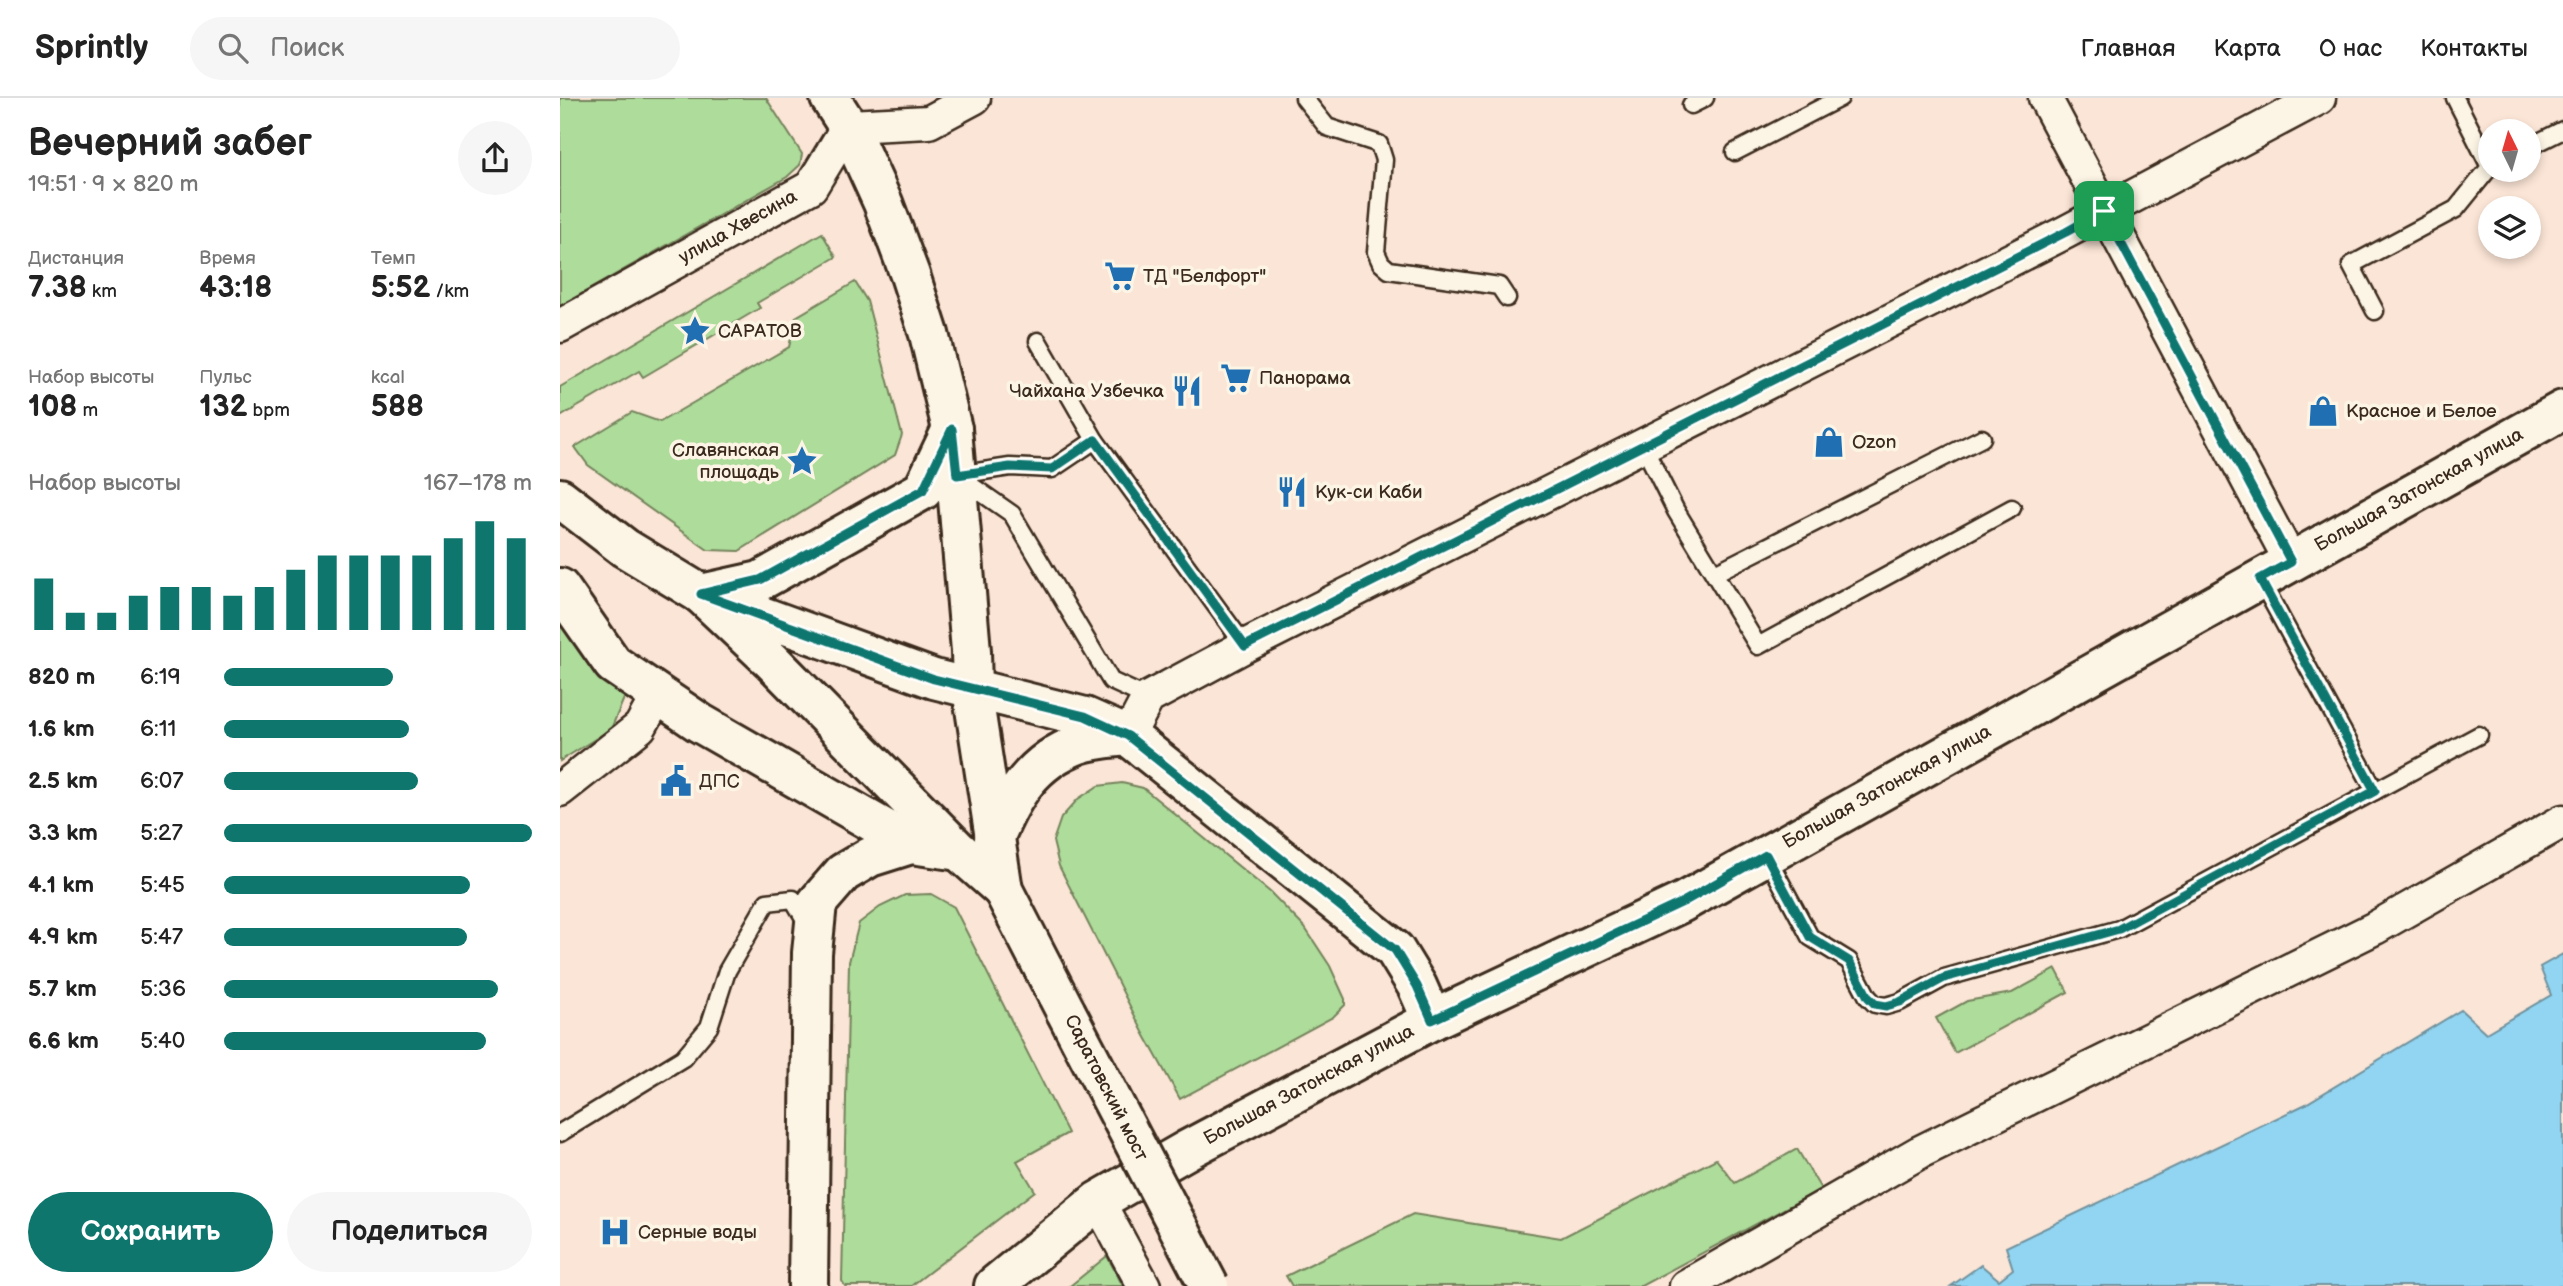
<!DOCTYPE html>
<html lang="ru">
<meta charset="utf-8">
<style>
:root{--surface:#fff;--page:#f6f6f6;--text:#222;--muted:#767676;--line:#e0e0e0;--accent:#0f766e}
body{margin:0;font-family:"Balsamiq Sans",sans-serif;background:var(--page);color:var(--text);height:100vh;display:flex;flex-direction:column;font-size:26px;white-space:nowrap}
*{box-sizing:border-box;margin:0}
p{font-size:23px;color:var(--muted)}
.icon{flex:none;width:38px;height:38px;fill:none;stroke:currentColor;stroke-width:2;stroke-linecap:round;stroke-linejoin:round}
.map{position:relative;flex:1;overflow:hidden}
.drawer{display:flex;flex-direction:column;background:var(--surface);width:560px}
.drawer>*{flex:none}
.needle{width:46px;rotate:355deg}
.controls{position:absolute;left:1918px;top:21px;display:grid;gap:14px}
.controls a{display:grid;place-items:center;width:63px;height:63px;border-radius:50%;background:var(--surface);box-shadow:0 4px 10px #0003;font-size:35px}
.pin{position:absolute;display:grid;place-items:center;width:60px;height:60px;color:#fff;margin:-30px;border-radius:14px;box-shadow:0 4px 10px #0006}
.round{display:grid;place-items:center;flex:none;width:74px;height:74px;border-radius:37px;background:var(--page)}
.head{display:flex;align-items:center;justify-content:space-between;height:119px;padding:0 28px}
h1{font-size:38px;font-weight:800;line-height:52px}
.stats{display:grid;grid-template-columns:repeat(3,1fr);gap:10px;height:119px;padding:7px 28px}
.stats div{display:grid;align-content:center}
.stats b{font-size:30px;font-weight:800}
.stats small{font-size:19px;font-weight:400}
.stats p{font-size:19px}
.chart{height:196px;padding:14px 28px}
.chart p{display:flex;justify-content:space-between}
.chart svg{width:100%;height:126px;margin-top:7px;stroke:var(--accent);stroke-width:6}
.cta{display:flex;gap:14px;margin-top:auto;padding:14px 28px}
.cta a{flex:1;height:80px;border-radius:42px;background:var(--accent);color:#fff;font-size:28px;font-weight:800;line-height:80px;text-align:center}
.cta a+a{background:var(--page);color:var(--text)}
ul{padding:0 28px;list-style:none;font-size:23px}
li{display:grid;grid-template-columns:112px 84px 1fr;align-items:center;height:52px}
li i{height:18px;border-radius:9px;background:var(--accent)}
header{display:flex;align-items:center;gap:42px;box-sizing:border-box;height:98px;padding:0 35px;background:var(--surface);border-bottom:2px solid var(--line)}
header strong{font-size:33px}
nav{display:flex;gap:38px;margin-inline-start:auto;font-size:24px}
.search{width:490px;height:63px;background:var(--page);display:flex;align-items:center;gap:18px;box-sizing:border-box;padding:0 24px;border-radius:38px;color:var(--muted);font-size:26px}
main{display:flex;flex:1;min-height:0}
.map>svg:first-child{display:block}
.green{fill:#aedc9b;stroke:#74835c;stroke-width:2}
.water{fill:#91d5f2;stroke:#6f919d;stroke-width:2}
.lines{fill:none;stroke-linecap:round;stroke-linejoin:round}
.service-casing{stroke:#3b2a1e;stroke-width:21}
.minor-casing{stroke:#3b2a1e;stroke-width:37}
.tertiary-casing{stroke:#3b2a1e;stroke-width:44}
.primary-casing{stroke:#3b2a1e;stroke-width:44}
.service{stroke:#fcf5e5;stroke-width:16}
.minor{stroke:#fcf5e5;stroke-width:32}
.tertiary{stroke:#fcf5e5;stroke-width:38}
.primary{stroke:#fcf5e5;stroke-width:38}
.primary-bridge-casing{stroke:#3b2a1e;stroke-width:44;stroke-linecap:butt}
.primary-bridge{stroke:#fcf5e5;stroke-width:38}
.route-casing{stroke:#fff;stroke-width:14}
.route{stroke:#0f766e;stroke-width:9}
.labels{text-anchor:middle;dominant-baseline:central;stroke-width:7;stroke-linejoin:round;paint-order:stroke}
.street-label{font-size:19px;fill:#3b2a1e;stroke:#fcf5e5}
.poi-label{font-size:19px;fill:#3b2a1e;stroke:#fcf5e5;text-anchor:start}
</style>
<header>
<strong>Sprintly</strong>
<div class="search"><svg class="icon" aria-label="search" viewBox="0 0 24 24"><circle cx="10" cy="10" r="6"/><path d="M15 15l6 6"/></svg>Поиск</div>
<nav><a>Главная</a><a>Карта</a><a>О нас</a><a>Контакты</a></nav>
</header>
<main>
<section class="drawer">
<div class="head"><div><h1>Вечерний забег</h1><p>19:51 · 9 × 820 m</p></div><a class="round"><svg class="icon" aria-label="share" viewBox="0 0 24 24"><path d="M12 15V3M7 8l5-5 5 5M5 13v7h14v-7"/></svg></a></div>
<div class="stats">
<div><p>Дистанция</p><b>7.38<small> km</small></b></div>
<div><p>Время</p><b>43:18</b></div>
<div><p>Темп</p><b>5:52<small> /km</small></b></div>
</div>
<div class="stats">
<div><p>Набор высоты</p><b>108<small> m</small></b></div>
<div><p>Пульс</p><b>132<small> bpm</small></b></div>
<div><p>kcal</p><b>588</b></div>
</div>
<div class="chart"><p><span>Набор высоты</span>167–178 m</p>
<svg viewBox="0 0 160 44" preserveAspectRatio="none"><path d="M5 44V26M15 44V38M25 44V38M35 44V32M45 44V29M55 44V29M65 44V32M75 44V29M85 44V23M95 44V18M105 44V18M115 44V18M125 44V18M135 44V12M145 44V6M155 44V12"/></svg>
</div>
<ul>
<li><b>820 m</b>6:19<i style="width:55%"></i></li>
<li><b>1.6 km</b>6:11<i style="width:60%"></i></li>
<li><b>2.5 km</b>6:07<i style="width:63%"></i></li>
<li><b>3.3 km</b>5:27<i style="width:100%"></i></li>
<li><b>4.1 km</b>5:45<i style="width:80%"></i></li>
<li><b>4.9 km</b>5:47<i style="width:79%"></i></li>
<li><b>5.7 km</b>5:36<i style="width:89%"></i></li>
<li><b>6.6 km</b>5:40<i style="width:85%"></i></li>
</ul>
<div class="cta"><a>Сохранить</a><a>Поделиться</a></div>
</section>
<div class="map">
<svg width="2003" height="1188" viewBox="0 0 2003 1188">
<rect width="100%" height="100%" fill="#fbe5d6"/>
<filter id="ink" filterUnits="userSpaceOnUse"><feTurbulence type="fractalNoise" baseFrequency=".0143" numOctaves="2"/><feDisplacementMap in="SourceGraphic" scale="14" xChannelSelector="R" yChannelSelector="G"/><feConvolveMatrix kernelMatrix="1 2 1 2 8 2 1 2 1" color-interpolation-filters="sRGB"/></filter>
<g filter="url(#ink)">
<g class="green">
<polygon points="0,0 206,0 242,56 240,67 227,79 0,208"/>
<polygon points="262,135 276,159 197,205 200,210 83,279 79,273 0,319 0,289"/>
<polygon points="295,184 307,203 342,337 335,357 179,453 148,452 28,367 15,349 72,314 100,324 229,249 236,219"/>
<polygon points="0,518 37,574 65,598 51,631 0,663"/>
<polygon points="562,685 583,690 710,794 745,830 770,868 785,901 785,907 773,919 620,1001 583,934 499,768 493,743 501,720 518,701 538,688"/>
<polygon points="371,796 394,809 508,1035 457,1063 475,1093 351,1188 285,1188 282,1183 289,864 299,825 320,809 345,797"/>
<polygon points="1496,871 1508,894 1395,955 1376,920 1407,903 1452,895"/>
<polygon points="1237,1051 1261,1091 1081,1188 732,1188 726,1178 853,1116 1001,1140 1156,1061 1175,1085"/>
<polygon points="547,1158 563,1188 510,1188"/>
</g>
<polygon class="water" points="2003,856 2003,1188 1391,1188 1421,1167 1439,1182 1453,1171 1446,1149 1744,1007 1901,912 1926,935 1991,897 1980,869"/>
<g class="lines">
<defs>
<g id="service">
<polyline points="744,0 767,29 819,46 824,62 816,154 821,165 829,172 939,188 947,200"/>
<polyline points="1131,7 1145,0"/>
<polyline points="1969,49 2003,32"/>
<polyline points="1175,54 1280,0"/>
<polyline points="1815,213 1791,167 1896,111 1930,69 1895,0"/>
<polyline points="478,243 535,342 685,548"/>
<polyline points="1083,347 1116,413 1198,548 1452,410"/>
<polyline points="397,377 450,369 492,371 535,342"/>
<polyline points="399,379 452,416 551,583 588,600"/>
<polyline points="1155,475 1422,340"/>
<polyline points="1815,693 1919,637"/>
<polyline points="1206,757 1250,839 1289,863 1308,899 1315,906 1326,908 1340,904 1384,880 1559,831 1815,693 1700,481"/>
<polyline points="0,1035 123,960 149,929 167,873 207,804 233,801 247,825"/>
</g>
<g id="minor">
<polyline points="1485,0 1731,464"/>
<polyline points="0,228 251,89 288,28 369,24 414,0"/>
<polyline points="568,638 588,600 685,548 1506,134 1759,0"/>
<polyline points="0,692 80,629 98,597"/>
<polyline points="538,1103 584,1188"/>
<polyline points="1126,1188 1360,1054 1815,830 2003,723"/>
</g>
<g id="tertiary">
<polyline points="0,490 53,566 140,625 351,746"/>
<polyline points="141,496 374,581 525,619 568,638 835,852 857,888 872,922"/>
<path d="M 434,741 C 452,698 472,663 519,646 C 534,641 552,640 568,638"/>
<polyline points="248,1188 252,855 257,805 283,775 310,759 351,746 399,753"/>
<polyline points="434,1188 538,1103 627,1052 872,922 1123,804 2003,312"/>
</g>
<g id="primary">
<polyline points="270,0 288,28 323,105 350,177 369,236 392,331 411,553 412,591 443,792 506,914"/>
<polyline points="0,400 65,450 141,496 212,563 399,753 443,792"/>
<polyline points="141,496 200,483 363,392 392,331"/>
</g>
</defs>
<use href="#service" class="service-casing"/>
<use href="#minor" class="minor-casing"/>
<use href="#tertiary" class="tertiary-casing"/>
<use href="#primary" class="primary-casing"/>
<use href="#service" class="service"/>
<use href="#minor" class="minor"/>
<use href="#tertiary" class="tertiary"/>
<use href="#primary" class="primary"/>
<defs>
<polyline id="primary-bridge" points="506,914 649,1188"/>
</defs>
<use href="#primary-bridge" class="primary-bridge-casing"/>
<use href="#primary-bridge" class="primary-bridge"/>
</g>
</g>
<g class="lines" filter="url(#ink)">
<defs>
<polygon id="route" points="1544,113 1731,464 1700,481 1815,693 1559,831 1384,880 1340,904 1326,908 1315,906 1308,899 1289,863 1250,839 1206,757 1123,804 872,922 857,888 835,852 568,638 525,618 374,581 141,496 200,482 363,392 392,331 397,377 450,369 492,371 535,342 685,548 1506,134"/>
</defs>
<use href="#route" class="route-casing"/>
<use href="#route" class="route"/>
</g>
<defs>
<symbol id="supermarket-bare" viewBox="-9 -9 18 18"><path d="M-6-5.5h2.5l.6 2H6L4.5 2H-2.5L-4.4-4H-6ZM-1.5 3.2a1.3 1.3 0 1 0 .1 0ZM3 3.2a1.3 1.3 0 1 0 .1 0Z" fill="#1f6fb2" stroke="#fcf5e5" stroke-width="2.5" paint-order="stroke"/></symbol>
<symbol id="sight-bare" viewBox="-9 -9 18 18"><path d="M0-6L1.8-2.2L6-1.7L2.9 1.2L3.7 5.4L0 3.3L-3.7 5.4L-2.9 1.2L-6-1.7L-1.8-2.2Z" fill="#1f6fb2" stroke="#fcf5e5" stroke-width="2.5" paint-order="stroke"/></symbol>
<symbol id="restaurant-bare" viewBox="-9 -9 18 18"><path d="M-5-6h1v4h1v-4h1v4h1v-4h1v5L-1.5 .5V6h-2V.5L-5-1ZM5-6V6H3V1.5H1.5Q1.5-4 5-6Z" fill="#1f6fb2" stroke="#fcf5e5" stroke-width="2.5" paint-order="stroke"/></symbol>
<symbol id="shop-bare" viewBox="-9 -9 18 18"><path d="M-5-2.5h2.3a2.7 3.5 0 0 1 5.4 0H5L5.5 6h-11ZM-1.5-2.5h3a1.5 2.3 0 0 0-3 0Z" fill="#1f6fb2" stroke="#fcf5e5" stroke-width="2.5" paint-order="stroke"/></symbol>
<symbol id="civic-bare" viewBox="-9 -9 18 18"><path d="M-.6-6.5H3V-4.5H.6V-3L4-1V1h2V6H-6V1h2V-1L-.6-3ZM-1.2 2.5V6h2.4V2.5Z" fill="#1f6fb2" stroke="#fcf5e5" stroke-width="2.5" paint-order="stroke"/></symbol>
<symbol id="hospital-bare" viewBox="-9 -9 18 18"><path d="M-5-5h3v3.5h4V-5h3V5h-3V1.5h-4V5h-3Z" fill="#1f6fb2" stroke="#fcf5e5" stroke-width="2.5" paint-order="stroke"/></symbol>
</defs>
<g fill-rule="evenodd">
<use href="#supermarket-bare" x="538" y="156" width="44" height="44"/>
<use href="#sight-bare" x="113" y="211" width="44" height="44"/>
<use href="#supermarket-bare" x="654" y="258" width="44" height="44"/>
<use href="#restaurant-bare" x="605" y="271" width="44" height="44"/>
<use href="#shop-bare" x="1741" y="291" width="44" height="44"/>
<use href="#shop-bare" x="1247" y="322" width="44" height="44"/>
<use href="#sight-bare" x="220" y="341" width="44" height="44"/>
<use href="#restaurant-bare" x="710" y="372" width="44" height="44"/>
<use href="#civic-bare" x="94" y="661" width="44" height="44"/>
<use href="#hospital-bare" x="33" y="1112" width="44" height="44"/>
</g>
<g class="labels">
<g class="street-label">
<text transform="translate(178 129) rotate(-29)">улица Хвесина</text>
<text transform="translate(1859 392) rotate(-29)">Большая Затонская улица</text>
<text transform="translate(1327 689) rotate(-29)">Большая Затонская улица</text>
<text transform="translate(749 987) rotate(-28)">Большая Затонская улица</text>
<text transform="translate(546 990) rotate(63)">Саратовский мост</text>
</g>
<g class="poi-label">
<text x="583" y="178">ТД "Белфорт"</text>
<text x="158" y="233">САРАТОВ</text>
<text x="699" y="280">Панорама</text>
<text x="604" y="293" text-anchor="end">Чайхана Узбечка</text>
<text x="1786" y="313">Красное и Белое</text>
<text x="1292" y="344">Ozon</text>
<text x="219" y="352" text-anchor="end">Славянская<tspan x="219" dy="22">площадь</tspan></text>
<text x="755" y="394">Кук-си Каби</text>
<text x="139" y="683">ДПС</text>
<text x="78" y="1134">Серные воды</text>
</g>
</g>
</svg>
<div class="controls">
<a><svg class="needle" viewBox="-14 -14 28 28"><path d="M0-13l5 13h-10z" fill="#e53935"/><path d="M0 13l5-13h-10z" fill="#767676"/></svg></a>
<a><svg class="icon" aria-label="layers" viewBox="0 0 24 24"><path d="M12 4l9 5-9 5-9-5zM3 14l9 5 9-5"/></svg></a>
</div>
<div class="pin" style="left:1544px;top:113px;background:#1e9e55"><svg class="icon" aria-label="arrive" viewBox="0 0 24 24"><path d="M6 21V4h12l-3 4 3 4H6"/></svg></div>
</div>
</main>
